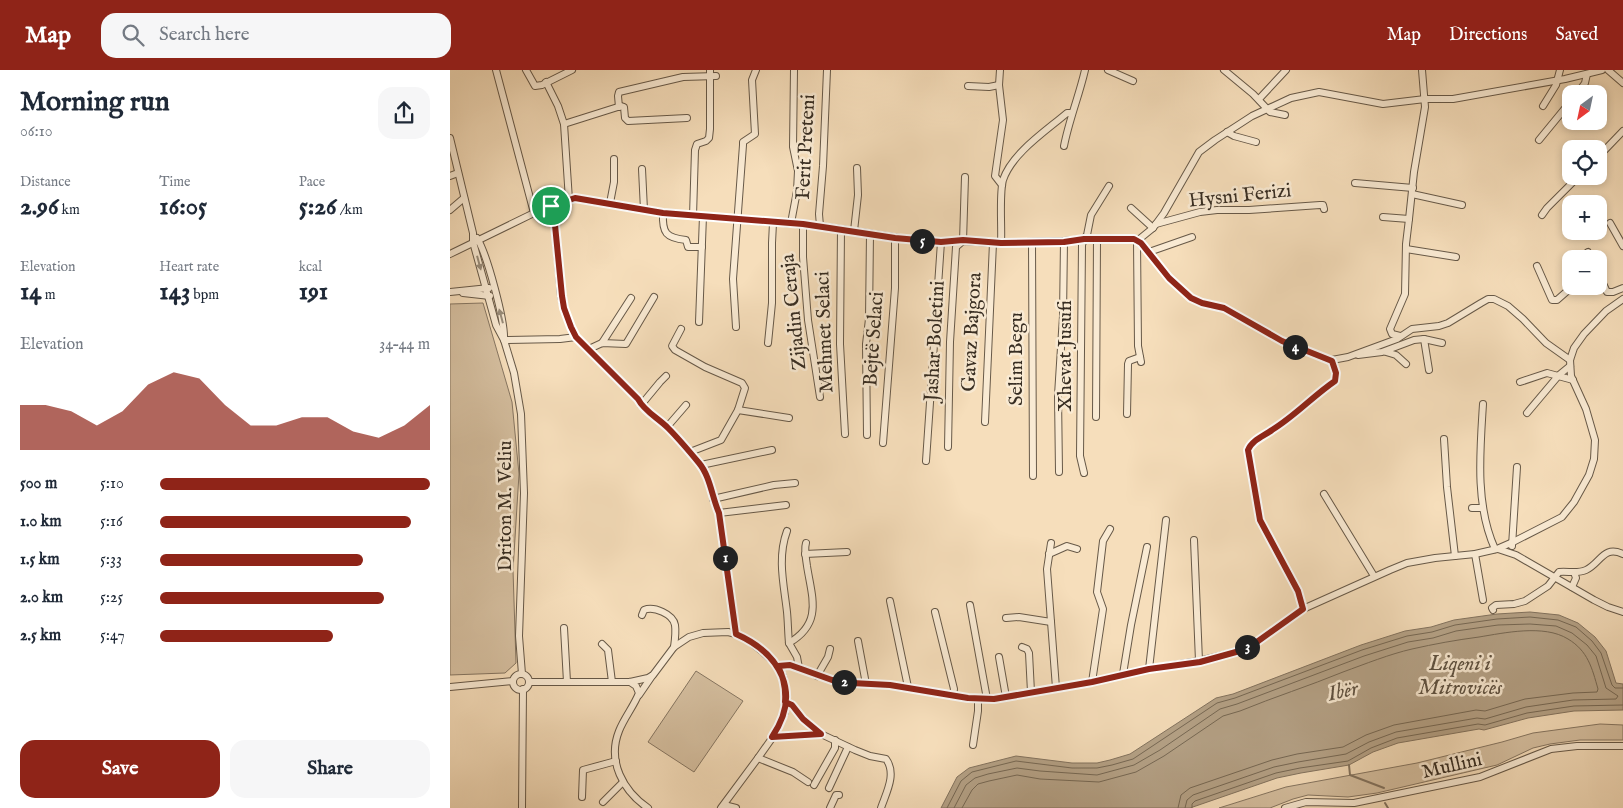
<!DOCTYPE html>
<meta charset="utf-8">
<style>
:root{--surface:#fff;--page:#f6f6f7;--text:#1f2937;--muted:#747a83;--accent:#8f2418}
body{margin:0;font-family:"IM FELL English",serif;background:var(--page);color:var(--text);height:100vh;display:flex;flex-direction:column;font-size:19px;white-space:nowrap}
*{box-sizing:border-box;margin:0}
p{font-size:16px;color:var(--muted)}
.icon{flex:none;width:28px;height:28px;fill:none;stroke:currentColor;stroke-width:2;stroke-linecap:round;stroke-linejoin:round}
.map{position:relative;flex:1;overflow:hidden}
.drawer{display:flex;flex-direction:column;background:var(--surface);width:450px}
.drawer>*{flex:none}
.needle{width:32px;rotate:213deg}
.tools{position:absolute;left:1112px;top:15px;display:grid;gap:10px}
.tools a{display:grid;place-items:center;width:45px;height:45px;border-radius:10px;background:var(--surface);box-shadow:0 2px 8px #0003;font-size:25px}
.pin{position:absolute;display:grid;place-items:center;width:42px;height:42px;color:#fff;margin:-21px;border:2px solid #fff;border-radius:50%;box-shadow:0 1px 5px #0007}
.km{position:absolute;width:25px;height:25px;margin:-12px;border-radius:50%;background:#222;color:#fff;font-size:14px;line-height:25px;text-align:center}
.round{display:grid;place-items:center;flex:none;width:52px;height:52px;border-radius:15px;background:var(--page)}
.headline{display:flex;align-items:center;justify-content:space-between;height:85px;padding:0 20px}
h1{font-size:28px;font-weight:800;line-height:38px}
.metrics{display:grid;grid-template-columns:repeat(3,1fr);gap:8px;height:85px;padding:5px 20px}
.metrics div{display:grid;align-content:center}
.metrics b{font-size:25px;font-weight:800}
.metrics small{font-size:14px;font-weight:400}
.metrics p{font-size:14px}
.chart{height:140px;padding:10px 20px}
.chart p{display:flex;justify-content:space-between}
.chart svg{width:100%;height:90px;margin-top:5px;fill:var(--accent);opacity:.7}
.primary-button{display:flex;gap:10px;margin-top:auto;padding:10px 20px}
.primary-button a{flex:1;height:58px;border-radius:15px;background:var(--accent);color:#fff;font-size:20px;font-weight:800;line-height:58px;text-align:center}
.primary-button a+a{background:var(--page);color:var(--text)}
ul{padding:0 20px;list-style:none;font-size:16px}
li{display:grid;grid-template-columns:80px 60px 1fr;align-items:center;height:38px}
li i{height:12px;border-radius:6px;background:var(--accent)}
header{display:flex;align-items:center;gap:30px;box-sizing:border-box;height:70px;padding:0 25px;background:var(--accent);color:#fff}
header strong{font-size:24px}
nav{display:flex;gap:28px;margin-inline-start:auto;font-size:18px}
.search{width:350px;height:45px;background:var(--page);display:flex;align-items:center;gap:12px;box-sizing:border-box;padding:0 18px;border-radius:15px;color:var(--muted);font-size:19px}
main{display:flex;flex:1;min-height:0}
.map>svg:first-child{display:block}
.green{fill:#d6c0a1;stroke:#867662}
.water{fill:#b5a287;stroke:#83735f}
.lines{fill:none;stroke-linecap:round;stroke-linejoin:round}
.shore{stroke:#766854;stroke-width:1}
.stream{stroke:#83735f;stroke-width:2}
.minor-casing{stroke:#675948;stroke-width:8}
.minor{stroke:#f9ead3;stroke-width:6}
.oneway{fill:#988c7a}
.route-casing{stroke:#fff;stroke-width:10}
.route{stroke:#8f2418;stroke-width:6}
.labels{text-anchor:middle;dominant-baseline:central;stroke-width:5;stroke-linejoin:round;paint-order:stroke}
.street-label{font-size:20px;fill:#372d22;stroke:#f9ead3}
.water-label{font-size:21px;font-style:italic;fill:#5d5040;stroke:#f9ead3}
</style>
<header>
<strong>Map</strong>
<div class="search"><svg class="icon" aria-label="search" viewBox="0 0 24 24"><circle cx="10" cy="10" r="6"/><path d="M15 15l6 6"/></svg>Search here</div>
<nav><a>Map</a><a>Directions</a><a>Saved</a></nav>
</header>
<main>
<section class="drawer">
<div class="headline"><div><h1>Morning run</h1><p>06:10</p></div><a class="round"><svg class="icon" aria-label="share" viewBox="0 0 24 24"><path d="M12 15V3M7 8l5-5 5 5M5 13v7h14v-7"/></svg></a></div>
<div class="metrics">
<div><p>Distance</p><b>2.96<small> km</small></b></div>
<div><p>Time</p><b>16:05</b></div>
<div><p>Pace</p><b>5:26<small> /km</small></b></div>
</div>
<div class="metrics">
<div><p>Elevation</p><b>14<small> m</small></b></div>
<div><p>Heart rate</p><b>143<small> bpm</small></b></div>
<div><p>kcal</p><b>191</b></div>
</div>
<div class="chart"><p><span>Elevation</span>34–44 m</p>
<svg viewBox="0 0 160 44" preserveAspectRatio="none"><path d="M0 44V22L10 22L20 25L30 32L40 25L50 12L60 6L70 9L80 22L90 32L100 32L110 28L120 28L130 35L140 38L150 32L160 22V44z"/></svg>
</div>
<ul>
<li><b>500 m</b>5:10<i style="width:100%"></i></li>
<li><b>1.0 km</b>5:16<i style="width:93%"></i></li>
<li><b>1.5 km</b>5:33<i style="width:75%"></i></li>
<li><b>2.0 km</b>5:25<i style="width:83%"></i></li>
<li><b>2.5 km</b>5:47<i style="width:64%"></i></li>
</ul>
<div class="primary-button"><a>Save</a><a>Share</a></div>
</section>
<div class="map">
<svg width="1173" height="738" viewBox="0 0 1173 738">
<rect width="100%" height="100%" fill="#f6debb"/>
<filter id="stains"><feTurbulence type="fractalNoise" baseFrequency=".004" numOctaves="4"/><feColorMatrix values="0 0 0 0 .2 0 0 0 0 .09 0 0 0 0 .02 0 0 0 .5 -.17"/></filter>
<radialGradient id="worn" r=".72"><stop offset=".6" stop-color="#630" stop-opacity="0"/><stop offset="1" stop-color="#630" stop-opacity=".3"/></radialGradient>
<g class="green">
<polygon points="33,233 62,332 69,404 63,500 66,593 55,603 0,605 0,234"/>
<polygon points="246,601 293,631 244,702 198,672"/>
<polygon points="1150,654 1173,655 1173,670 1130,670 1100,674 1083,678 1047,695 927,723 898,727 858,725 843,729 820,738 769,738 836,717 967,693 1052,672 1083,663"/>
</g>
<polygon class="water" points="1080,542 1109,545 1128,553 1145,567 1156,581 1166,613 1173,614 1173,640 1124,641 1078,648 1034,660 1029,659 948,673 923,682 899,695 851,703 827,708 740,738 491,738 507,707 519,698 566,686 622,693 647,693 660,690 680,684 766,628 783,624 911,575 955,561 981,557 1004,550 1047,544"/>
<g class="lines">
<g class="shore">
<polyline points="497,738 511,711 522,702 566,691 622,698 647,698 662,695 683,689 767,633 785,628 912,580 957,566 982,562 1005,555 1047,549 1080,547 1108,550 1126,557 1142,571 1151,583 1162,615 1165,618 1173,618"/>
<polyline points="504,738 516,715 525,708 538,704 567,698 590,701 647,705 684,695 710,680 770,639 787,634 914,586 958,572 983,568 1006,561 1048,555 1080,554 1106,556 1122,563 1137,575 1146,586 1156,618 1168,626 1166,629 1123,630 1076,637 1035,649 1027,648 946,662 919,672 896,684 848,692 824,697 743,725 737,730 735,738"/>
<path d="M 512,738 L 522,720 L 528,714 L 539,711 L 567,705 L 590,709 L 649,712 L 686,702 L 714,686 L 773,646 L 790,641 C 824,627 859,616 893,602 C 915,594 940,584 962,579 C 984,574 1006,570 1029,567 C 1054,563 1094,554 1118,569 C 1138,581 1142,598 1148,619 L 1147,622 L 1123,623 L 1075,629 L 1035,641 L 1026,640 L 944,655 L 916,665 L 893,677 L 847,684 L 822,690 L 740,718 L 731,725 L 728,738"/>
<polyline points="742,738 742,734 745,731 826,703 850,698 898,691 921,678 947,668 1028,654 1035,655 1077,643 1124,636 1173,635"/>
</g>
<g class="stream">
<polyline points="899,695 900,705 934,718"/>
<polyline points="935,733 938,738"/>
</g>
<defs>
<g id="minor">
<polyline points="46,0 84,143"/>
<polyline points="76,0 85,16 92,15 122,0"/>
<polyline points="550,0 549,15 553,50 545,106 552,115"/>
<polyline points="658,0 683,11"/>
<polyline points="774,0 803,24 820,42 835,45"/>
<polyline points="1158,0 1173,13"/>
<polyline points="96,12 108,36 114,54 119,130"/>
<polyline points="518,16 539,17 549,15"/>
<polyline points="1127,24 1135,13 1137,4"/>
<polyline points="809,29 836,0"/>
<polyline points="1093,36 1106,15 1110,0"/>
<polyline points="169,37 168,26 169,22 233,7 266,6"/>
<polyline points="114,54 171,36 174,37 175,48 178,51 237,48"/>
<polyline points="777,62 784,66 806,72"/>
<polyline points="0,68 23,163 23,172 46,255 54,270 64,303 71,344 74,423 69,566 72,604"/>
<polyline points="1089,70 1121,31"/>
<path d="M 614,76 C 619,50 629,26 635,0"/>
<polyline points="1149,86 1173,61"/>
<polyline points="192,99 194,140"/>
<polyline points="0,106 8,103"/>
<polyline points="905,113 963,118"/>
<polyline points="962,124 1012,135"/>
<polyline points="160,133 164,112 164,89"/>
<path d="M 101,136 L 104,145 L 111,226 L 114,238 L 121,257 L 126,267 L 188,329 C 194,341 208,348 218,358 C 229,369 239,381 249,393 C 260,406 262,427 269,443 L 286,564"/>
<polyline points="681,138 703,158"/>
<polyline points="0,140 14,128"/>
<path d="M 213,143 C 212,163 216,168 236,170 L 238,177 L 252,177"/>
<polyline points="1092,145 1097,138 1129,106"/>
<polyline points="243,146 245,80 247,74 256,71 259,68 260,59 260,0"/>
<polyline points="933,147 959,149"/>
<polyline points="341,153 347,121 348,101 343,77 344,0"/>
<polyline points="1160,153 1173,176"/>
<polyline points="353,154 353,187 358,250 370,327"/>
<polyline points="706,154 750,142 767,140 799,140 870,135 873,135 874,139"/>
<polyline points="370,156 369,144 373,96 377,0"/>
<polyline points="391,159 390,274 395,364"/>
<polyline points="404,161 408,125 407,98"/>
<path d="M 27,168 C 37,184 55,251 54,269"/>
<polyline points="687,171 703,158 714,143 749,82 765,70 802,46 841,28 869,22 933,34 975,29 1003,29 1115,9 1152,0"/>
<polyline points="687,171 688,276 691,292"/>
<polyline points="582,172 583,406"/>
<path d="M 551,173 C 552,157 549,124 553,110 C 562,83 596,61 617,43 L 621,43"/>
<polyline points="956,179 1006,187"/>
<polyline points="699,182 742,167"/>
<polyline points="1138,182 1141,189"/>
<polyline points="0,184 84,143 125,128 213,143 370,156 463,170 491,172 513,171 543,173 614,171 634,169 684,169 691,173 719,208 741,228 752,233 774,238 832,271 882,291"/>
<polyline points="1087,196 1102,230 1107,230 1123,216"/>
<polyline points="1149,205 1157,222 1163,222 1173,218"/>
<polyline points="0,222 39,218"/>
<polyline points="13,223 40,226"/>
<polyline points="249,252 253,146"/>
<polyline points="286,257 283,209 293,75 293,72 305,64 302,10 306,0"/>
<polyline points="231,259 222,276 225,280 255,297 292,313 295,318 288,340 271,370 240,382"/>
<polyline points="950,266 942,264 940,259 955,224 956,174 959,149 964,102 975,37 972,0"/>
<polyline points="974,269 979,300"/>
<polyline points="54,270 110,269 126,267"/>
<polyline points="152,273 181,228"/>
<polyline points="318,273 322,233 322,173 323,153"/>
<polyline points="139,279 152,273 176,274 204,227"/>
<polyline points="936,282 946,285 956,294"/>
<polyline points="908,285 932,282 964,270 974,269 992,273"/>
<polyline points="1070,312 1097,303 1123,310"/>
<path d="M 1033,334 C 1030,382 1025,435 1045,479"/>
<polyline points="191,335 210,312 216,306"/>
<polyline points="288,340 339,348"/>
<polyline points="1077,343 1109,305 1120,296"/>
<polyline points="677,344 678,294 679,291 690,287"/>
<polyline points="646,347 647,169"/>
<polyline points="535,352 543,173"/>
<polyline points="217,357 236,335"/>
<polyline points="417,365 416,274 419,249 420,164"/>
<polyline points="994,369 997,417 1005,486"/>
<polyline points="433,373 445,218 445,168"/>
<polyline points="498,377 500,272 506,177 513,171 515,107"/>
<polyline points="476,391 491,172"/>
<polyline points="251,395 322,380"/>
<polyline points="609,402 608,325 613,246 614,171"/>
<polyline points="634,403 630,386 632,175 634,169 637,165 641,145 659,116"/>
<polyline points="874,424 924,506"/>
<polyline points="263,429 324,415 345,413"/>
<polyline points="1022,438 1033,438"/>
<polyline points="269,443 336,435"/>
<path d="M 337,461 C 327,488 334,515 337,542 C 338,552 338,563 339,573"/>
<polyline points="744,470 749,591"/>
<polyline points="601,473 597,499 606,618"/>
<polyline points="1062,476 1067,397"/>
<polyline points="1048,479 1066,485 1144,530 1158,537 1173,542"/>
<polyline points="355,484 397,482"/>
<polyline points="599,484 617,476 627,479"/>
<polyline points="1025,484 1033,530"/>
<polyline points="1122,517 1126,508 1124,502"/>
<polyline points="440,531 458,617"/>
<polyline points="520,535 537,629"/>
<path d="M 853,539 L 848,521 L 810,450 L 798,380 C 802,370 814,366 822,360 C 845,346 863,326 885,311 L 886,303 L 882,290 L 898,287 L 947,269 L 962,259 L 989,256 L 998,253 L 1031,233 L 1038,229 L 1044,229 L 1058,236 L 1073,249 L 1096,273 L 1120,290"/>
<path d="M 1043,540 L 1042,538 L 1046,535 L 1064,534 L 1075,531 L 1098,516 L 1109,502 C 1118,501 1128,504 1136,500 C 1151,493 1153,475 1173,484"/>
<polyline points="485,542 504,619 503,625"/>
<path d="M 192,545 L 194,540 C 204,536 223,544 225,555 C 226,562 225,570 224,577"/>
<polyline points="556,548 569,547 601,552"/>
<polyline points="114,558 117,612"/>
<polyline points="408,571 416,614"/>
<polyline points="152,574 158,580 162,612"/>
<polyline points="572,577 577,579 579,583 581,622"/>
<polyline points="549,587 556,627"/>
<polyline points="328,596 340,595 382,610 401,613 440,615 518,628 551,628 642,612 699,599 749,591 786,582 804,574 853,539 940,500 957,493 985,488 1025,484 1047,479 1063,472 1112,447 1124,432 1139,405 1144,389 1145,370 1136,339 1121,306 1120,290 1124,278 1134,264 1156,241 1173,229"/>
<path d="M 349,598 L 347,587 L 339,573 C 373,553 362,528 357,496 C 356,488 354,480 356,473"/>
<polyline points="699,599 716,450"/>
<polyline points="673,604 681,555 697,477"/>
<circle cx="71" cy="612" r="8"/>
<polyline points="367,606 378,587 380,579"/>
<polyline points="79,612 180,612 198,608 203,605 224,577 239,567 253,563 278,562 286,564 298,570 313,582 328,596 333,606 336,624 335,642 325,664 308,688 271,738"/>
<path d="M 180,612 L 186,616 L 189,623 C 184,636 174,648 169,661 C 157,691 173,721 198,738"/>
<polyline points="642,612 653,539 647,522 653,471 660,459"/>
<polyline points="0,617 63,611"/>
<polyline points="189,625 202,606"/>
<polyline points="335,632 341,634 353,649 370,663"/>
<path d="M 322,667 L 371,664 L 405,680 L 420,686 L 436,689 C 447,704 436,723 431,738"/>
<polyline points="523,675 528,641 528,629"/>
<polyline points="308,688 343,702 358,712"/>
<polyline points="364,715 385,678 385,670"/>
<polyline points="379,718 398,677"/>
<polyline points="132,727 133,700 166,691"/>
<polyline points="153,732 173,712"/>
<polyline points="274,735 286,738"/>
<polyline points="72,738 73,619"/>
<polyline points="380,738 386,725 389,725"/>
<polyline points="835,738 856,732 904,733 1030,707 1101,679 1127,676 1173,676"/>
</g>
</defs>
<use href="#minor" class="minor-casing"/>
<use href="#minor" class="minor"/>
</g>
<defs><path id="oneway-solid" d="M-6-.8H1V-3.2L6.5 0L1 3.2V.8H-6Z" transform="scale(1.25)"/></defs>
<g class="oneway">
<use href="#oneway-solid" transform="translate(29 193) rotate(75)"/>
<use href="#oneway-solid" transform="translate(51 246) rotate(-105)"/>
</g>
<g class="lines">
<defs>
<path id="route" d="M 101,136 L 104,145 L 112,226 L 114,238 L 121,257 L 126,267 L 188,329 C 194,341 208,348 218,358 C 229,369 239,381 249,393 C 260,406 262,427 269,443 L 286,564 C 331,584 352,623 322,667 L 371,664 L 353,649 L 342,635 L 335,632 C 336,619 334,608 328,596 L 340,595 L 382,610 L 402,613 L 440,615 L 518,628 L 544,629 L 642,612 L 699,599 L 750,592 L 786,582 L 804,574 L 853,539 L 848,521 L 810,450 L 798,380 C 802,370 814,366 822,360 C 845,346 863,326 885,311 L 886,303 L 882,291 L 832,271 L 774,238 L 752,233 L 741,228 L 719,208 L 691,173 L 684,169 L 634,169 L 614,172 L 551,173 L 513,170 L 491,172 L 445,168 L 353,154 L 213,143 L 125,128 L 101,136"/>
</defs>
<use href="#route" class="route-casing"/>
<use href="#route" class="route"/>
</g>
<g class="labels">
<g class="street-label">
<text transform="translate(356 77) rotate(-87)">Ferit Preteni</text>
<text transform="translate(790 126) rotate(-6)">Hysni Ferizi</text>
<text transform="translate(344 242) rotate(-96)">Zijadin Ceraja</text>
<text transform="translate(375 262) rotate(-92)">Mehmet Selaci</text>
<text transform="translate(522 262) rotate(-87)">Gavaz Bajgora</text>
<text transform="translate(424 269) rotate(-86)">Bejtë Selaci</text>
<text transform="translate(485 271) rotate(-87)">Jashar Boletini</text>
<text transform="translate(615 286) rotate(-90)">Xhevat Jusufi</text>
<text transform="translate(566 289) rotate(-90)">Selim Begu</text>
<text transform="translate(55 436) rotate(-90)">Driton M. Veliu</text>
<text transform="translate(1002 696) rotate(-13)">Mullini</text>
</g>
<g class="water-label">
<text x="1010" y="594">Liqeni i<tspan x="1010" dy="24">Mitrovicës</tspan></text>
<text transform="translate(893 622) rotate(-12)">Ibër</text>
</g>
</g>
<rect width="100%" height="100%" filter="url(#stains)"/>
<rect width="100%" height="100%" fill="url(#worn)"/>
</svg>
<div class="tools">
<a><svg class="needle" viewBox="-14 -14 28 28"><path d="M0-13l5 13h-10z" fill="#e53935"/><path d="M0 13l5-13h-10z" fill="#747a83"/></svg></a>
<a><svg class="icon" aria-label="locate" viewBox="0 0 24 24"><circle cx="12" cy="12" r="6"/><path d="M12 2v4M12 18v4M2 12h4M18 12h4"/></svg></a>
<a>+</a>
<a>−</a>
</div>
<div class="pin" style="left:101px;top:136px;background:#1e9e55"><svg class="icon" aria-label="arrive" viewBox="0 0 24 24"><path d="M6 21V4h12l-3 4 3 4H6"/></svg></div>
<b class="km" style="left:275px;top:488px">1</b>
<b class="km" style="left:394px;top:612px">2</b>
<b class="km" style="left:797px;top:577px">3</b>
<b class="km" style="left:845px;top:277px">4</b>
<b class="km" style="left:472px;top:171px">5</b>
</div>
</main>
